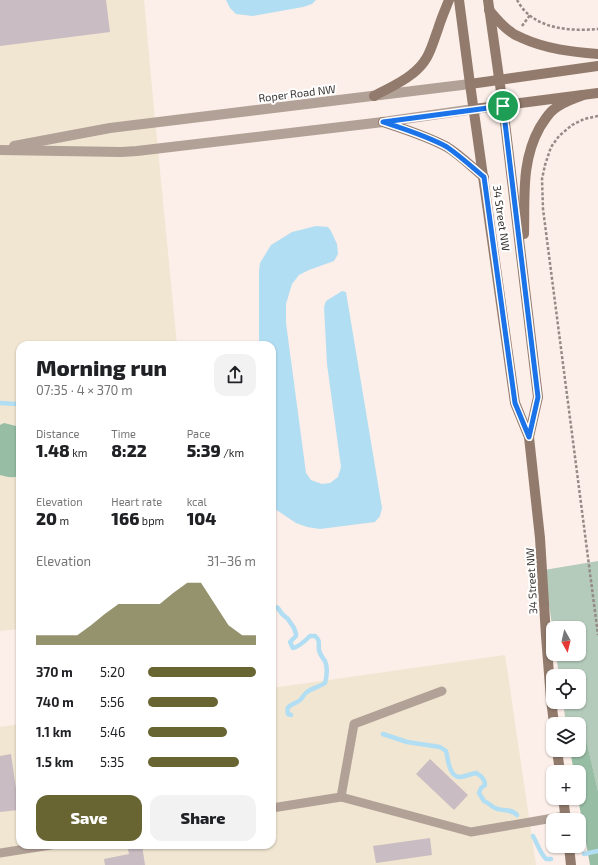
<!DOCTYPE html>
<meta charset="utf-8">
<style>
:root{--surface:#fff;--page:#f2f2f2;--text:#202124;--muted:#757577;--accent:#696532}
body{margin:0;font-family:"Exo 2",sans-serif;background:var(--page);color:var(--text);height:100vh;display:flex;flex-direction:column;font-size:15px;white-space:nowrap}
*{box-sizing:border-box;margin:0}
p{font-size:13px;color:var(--muted)}
.icon{flex:none;width:22px;height:22px;fill:none;stroke:currentColor;stroke-width:2;stroke-linecap:round;stroke-linejoin:round}
.map{position:relative;flex:1;overflow:hidden}
.details{position:absolute;left:16px;top:341px;width:260px;height:508px;display:flex;flex-direction:column;background:var(--surface);border-radius:12px;box-shadow:0 1px 3px #0004}
.details>*{flex:none}
.needle{width:26px;rotate:172deg}
.buttons{position:absolute;left:546px;top:621px;display:grid;gap:8px}
.buttons a{display:grid;place-items:center;width:40px;height:40px;border-radius:8px;background:var(--surface);box-shadow:0 1px 3px #0004;font-size:20px}
.pin{position:absolute;display:grid;place-items:center;width:34px;height:34px;color:#fff;margin:-17px;border:2px solid #fff;border-radius:50%;box-shadow:0 1px 4px #0007}
.round{display:grid;place-items:center;flex:none;width:42px;height:42px;border-radius:12px;background:var(--page)}
.head{display:flex;align-items:center;justify-content:space-between;height:68px;padding:0 20px}
h1{font-size:22px;font-weight:800;line-height:30px}
.stats{display:grid;grid-template-columns:repeat(3,1fr);gap:6px;height:68px;padding:4px 20px}
.stats div{display:grid;align-content:center}
.stats b{font-size:17px;font-weight:800}
.stats small{font-size:11px;font-weight:400}
.stats p{font-size:11px}
.chart{height:112px;padding:8px 20px}
.chart p{display:flex;justify-content:space-between}
.chart svg{width:100%;height:72px;margin-top:4px;fill:var(--accent);opacity:.7}
.cta{display:flex;gap:8px;margin-top:auto;padding:8px 20px}
.cta a{flex:1;height:46px;border-radius:12px;background:var(--accent);color:#fff;font-size:16px;font-weight:800;line-height:46px;text-align:center}
.cta a+a{background:var(--page);color:var(--text)}
ul{padding:0 20px;list-style:none;font-size:13px}
li{display:grid;grid-template-columns:64px 48px 1fr;align-items:center;height:30px}
li i{height:10px;border-radius:5px;background:var(--accent)}
.map>svg:first-child{display:block}
.industrial{fill:#f1e6d2}
.green{fill:#b4cbbb}
.forest{fill:#97bda4}
.water{fill:#b2def3}
.lines{fill:none;stroke-linecap:round;stroke-linejoin:round}
.stream{stroke:#b2def3;stroke-width:4.5}
.building{fill:#c9bcc2}
.path{stroke:#948a86;stroke-width:2.5;stroke-dasharray:3 2;stroke-linecap:butt}
.service{stroke:#b2a197;stroke-width:9}
.tertiary{stroke:#b2a197;stroke-width:10}
.secondary{stroke:#927b6c;stroke-width:10}
.route-casing{stroke:#fff;stroke-width:8}
.route{stroke:#1a73e8;stroke-width:5}
.labels{text-anchor:middle;dominant-baseline:central;stroke-width:4;stroke-linejoin:round;paint-order:stroke}
.street-label{font-size:11px;fill:#383331;stroke:#fff}
</style>
<div class="map">
<svg width="598" height="865" viewBox="0 0 598 865">
<rect width="100%" height="100%" fill="#fceee8"/>
<g class="industrial">
<polygon points="0,0 144,0 153,99 177,345 20,345 20,629 0,631"/>
<polygon points="505,655 536,865 0,865 0,727 20,724 20,845 272,845 272,688"/>
</g>
<polygon class="green" points="598,561 598,791 584,732 579,732 579,724 566,724 563,702 579,702 579,676 559,676 556,654 579,654 579,628 553,628 553,632 544,570"/>
<g class="forest">
<path d="M 4,423 L 16,426 L 20,431 L 20,475 C 13,479 7,477 0,475 L 0,425 Z"/>
<polygon points="584,731 598,791 598,865 590,865 578,798 579,772 574,772 570,750 579,750 579,732"/>
</g>
<g class="water">
<polygon points="226,0 316,0 312,4 303,7 253,16 236,14 230,8"/>
<polygon points="316,226 328,227 331,231 337,244 338,254 334,261 309,270 299,275 292,284 286,304 286,323 306,473 311,480 322,484 330,483 338,477 341,467 327,364 324,307 326,301 342,291 346,292 382,508 380,516 375,522 320,529 307,527 296,523 272,507 272,345 259,345 259,271 260,263 271,245 292,232"/>
</g>
<g class="lines">
<g class="stream">
<polyline points="0,403 17,404 20,405"/>
<path d="M 272,606 L 278,608 L 282,614 L 288,619 L 294,628 L 296,634 L 296,636 L 290,642 L 293,648 C 299,647 305,641 310,636 L 315,636 C 321,641 318,644 319,650 C 320,655 323,658 325,661 C 328,669 327,676 325,683 C 319,687 312,688 307,692 C 304,694 302,699 299,701 C 293,705 285,705 288,714 L 291,715"/>
<path d="M 383,734 L 407,742 L 440,747 L 446,751 C 448,759 449,778 461,777 C 466,776 471,774 476,773 C 482,776 485,779 485,785 L 481,788 L 479,793 L 484,801 C 489,803 491,806 495,808 C 503,812 511,808 517,815"/>
<path d="M 533,836 C 537,843 540,853 546,859 L 551,859"/>
<polyline points="584,854 598,851"/>
</g>
</g>
<g class="building">
<polygon points="0,0 106,0 110,32 0,46"/>
<polygon points="11,754 19,810 0,812 0,756"/>
<polygon points="430,759 468,795 454,810 416,774"/>
<polygon points="430,838 432,855 376,863 373,846"/>
<polygon points="127,845 142,845 145,865 105,865 104,859 129,854"/>
</g>
<g class="lines">
<g class="path">
<path d="M 517,0 C 519,3 521,7 524,10 C 542,30 573,31 598,29"/>
<polyline points="522,26 530,15"/>
<polyline points="598,116 584,119 572,125 559,136 551,147 545,165 542,179 543,209 598,635"/>
</g>
<g class="service">
<polyline points="442,691 354,724 341,797 471,832 565,816"/>
<polyline points="272,808 341,797"/>
<polyline points="0,853 51,845"/>
</g>
<g class="tertiary">
<polyline points="14,146 110,128 470,84"/>
<polyline points="0,150 121,152 137,151 383,122 474,109"/>
</g>
<g class="secondary">
<polyline points="459,0 470,84 515,403 529,437 540,538 546,636 551,699 554,724"/>
<polyline points="488,0 503,106 538,397 529,437"/>
<path d="M 489,10 C 496,18 502,26 511,32 C 514,35 518,36 522,38 C 546,49 572,52 598,54"/>
<polyline points="470,84 598,66"/>
<path d="M 374,96 C 387,89 401,83 412,74 C 429,61 431,48 438,29 C 441,19 445,10 449,0"/>
<polyline points="474,109 598,93"/>
<path d="M 383,122 C 404,129 427,136 447,147 C 460,155 472,167 484,177"/>
<path d="M 524,234 C 525,196 521,161 540,127 C 544,121 548,114 553,110 C 562,102 573,99 583,95"/>
<polyline points="557,750 560,772"/>
<polyline points="563,798 566,820"/>
<polyline points="569,846 571,865"/>
</g>
</g>
<g class="lines">
<defs>
<path id="route" d="M 503,106 L 538,397 L 529,437 L 515,403 L 484,177 C 472,167 460,156 447,147 C 427,136 404,129 383,122 Z"/>
</defs>
<use href="#route" class="route-casing"/>
<use href="#route" class="route"/>
</g>
<g class="labels">
<g class="street-label">
<text transform="translate(297 93) rotate(-7)">Roper Road NW</text>
<text transform="translate(502 218) rotate(82)">34 Street NW</text>
<text transform="translate(531 581) rotate(-93)">34 Street NW</text>
</g>
</g>
</svg>
<div class="buttons">
<a><svg class="needle" viewBox="-14 -14 28 28"><path d="M0-13l5 13h-10z" fill="#e53935"/><path d="M0 13l5-13h-10z" fill="#757577"/></svg></a>
<a><svg class="icon" aria-label="locate" viewBox="0 0 24 24"><circle cx="12" cy="12" r="6"/><path d="M12 2v4M12 18v4M2 12h4M18 12h4"/></svg></a>
<a><svg class="icon" aria-label="layers" viewBox="0 0 24 24"><path d="M12 4l9 5-9 5-9-5zM3 14l9 5 9-5"/></svg></a>
<a>+</a>
<a>−</a>
</div>
<div class="pin" style="left:503px;top:106px;background:#1e9e55"><svg class="icon" aria-label="arrive" viewBox="0 0 24 24"><path d="M6 21V4h12l-3 4 3 4H6"/></svg></div>
<section class="details">
<div class="head"><div><h1>Morning run</h1><p>07:35 · 4 × 370 m</p></div><a class="round"><svg class="icon" aria-label="share" viewBox="0 0 24 24"><path d="M12 15V3M7 8l5-5 5 5M5 13v7h14v-7"/></svg></a></div>
<div class="stats">
<div><p>Distance</p><b>1.48<small> km</small></b></div>
<div><p>Time</p><b>8:22</b></div>
<div><p>Pace</p><b>5:39<small> /km</small></b></div>
</div>
<div class="stats">
<div><p>Elevation</p><b>20<small> m</small></b></div>
<div><p>Heart rate</p><b>166<small> bpm</small></b></div>
<div><p>kcal</p><b>104</b></div>
</div>
<div class="chart"><p><span>Elevation</span>31–36 m</p>
<svg viewBox="0 0 160 44" preserveAspectRatio="none"><path d="M0 44V38L10 38L20 38L30 38L40 32L50 25L60 19L70 19L80 19L90 19L100 12L110 6L120 6L130 19L140 32L150 38L160 38V44z"/></svg>
</div>
<ul>
<li><b>370 m</b>5:20<i style="width:100%"></i></li>
<li><b>740 m</b>5:56<i style="width:65%"></i></li>
<li><b>1.1 km</b>5:46<i style="width:73%"></i></li>
<li><b>1.5 km</b>5:35<i style="width:84%"></i></li>
</ul>
<div class="cta"><a>Save</a><a>Share</a></div>
</section>
</div>
